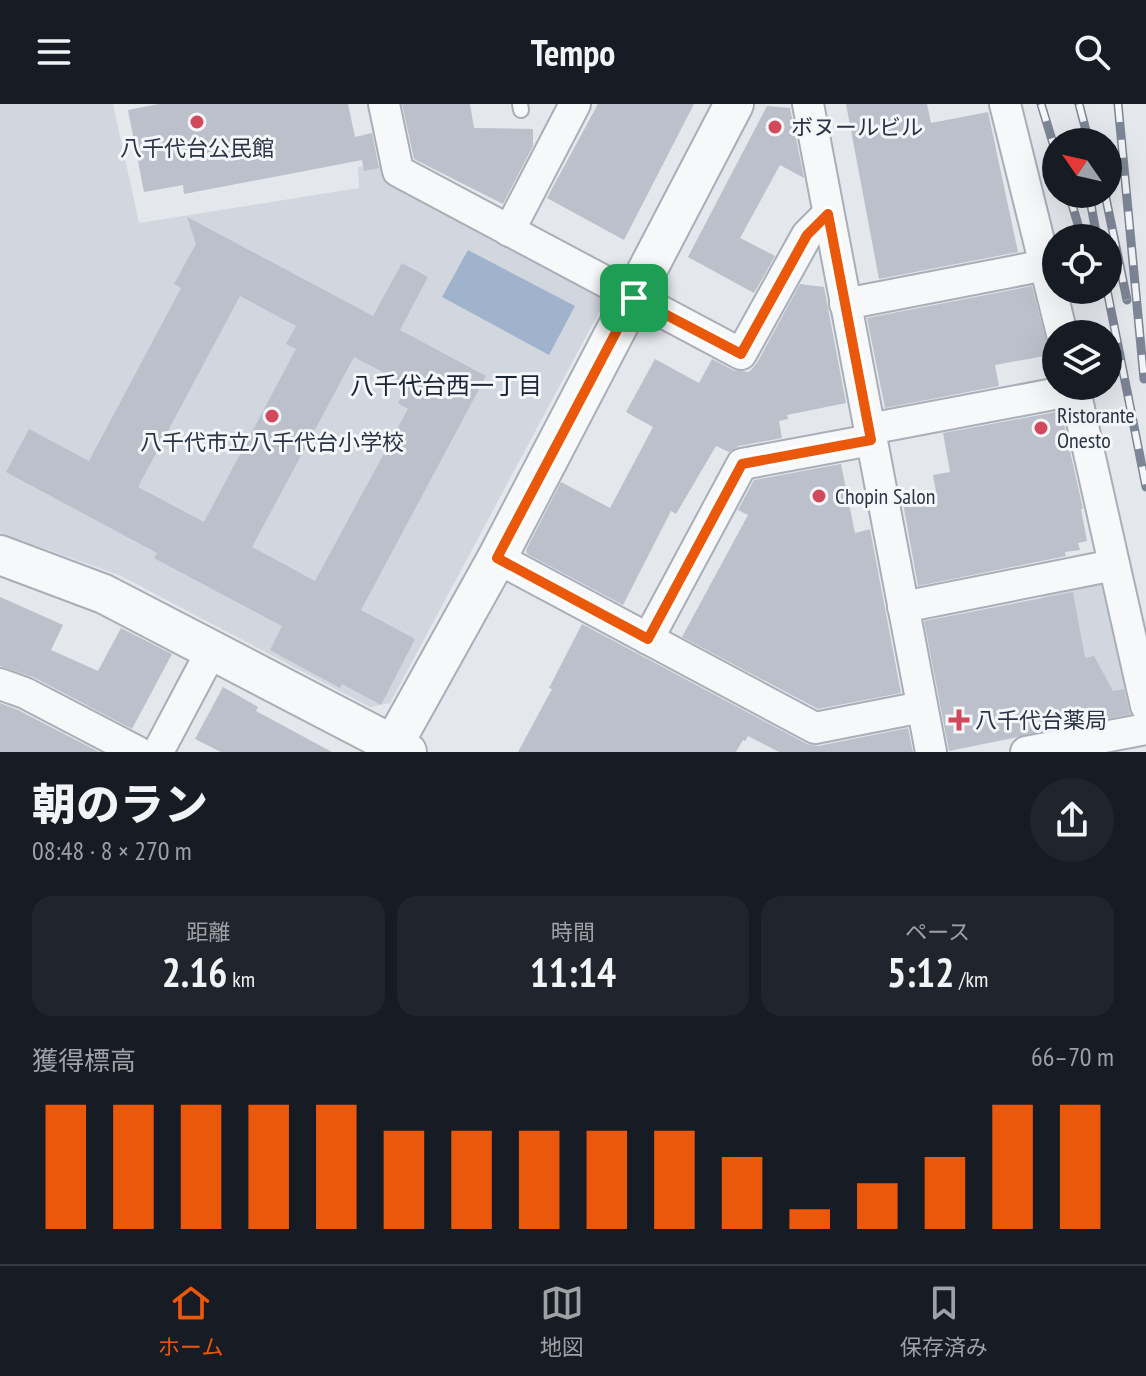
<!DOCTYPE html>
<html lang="ja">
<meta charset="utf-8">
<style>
:root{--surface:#171b24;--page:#20242c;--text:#f1f3f6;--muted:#9ea1a6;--line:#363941;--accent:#ea580c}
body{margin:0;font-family:"PT Sans Narrow","Noto Sans JP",sans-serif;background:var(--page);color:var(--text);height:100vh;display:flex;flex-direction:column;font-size:30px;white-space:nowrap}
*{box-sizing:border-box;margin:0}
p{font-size:26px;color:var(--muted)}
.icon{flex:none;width:44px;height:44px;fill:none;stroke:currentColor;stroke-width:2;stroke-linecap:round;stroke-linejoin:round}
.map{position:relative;height:648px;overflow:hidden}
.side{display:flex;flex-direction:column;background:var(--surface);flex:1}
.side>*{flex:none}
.needle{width:52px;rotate:304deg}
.buttons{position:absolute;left:1042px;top:24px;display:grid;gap:16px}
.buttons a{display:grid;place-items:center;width:80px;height:80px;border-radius:50%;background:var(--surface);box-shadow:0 8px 32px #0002;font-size:40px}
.pin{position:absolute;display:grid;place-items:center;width:68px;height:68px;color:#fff;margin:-34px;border-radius:16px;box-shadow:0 4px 12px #0006}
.round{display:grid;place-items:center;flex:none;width:84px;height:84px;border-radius:42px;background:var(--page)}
.summary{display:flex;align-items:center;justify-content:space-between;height:136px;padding:0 32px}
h1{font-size:44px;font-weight:800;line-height:60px}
.metrics{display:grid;grid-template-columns:repeat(3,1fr);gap:12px;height:136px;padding:8px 32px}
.metrics div{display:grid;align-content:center;border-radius:20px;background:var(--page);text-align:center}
.metrics b{font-size:40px;font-weight:800}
.metrics small{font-size:22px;font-weight:400}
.metrics p{font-size:22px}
.chart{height:224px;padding:16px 32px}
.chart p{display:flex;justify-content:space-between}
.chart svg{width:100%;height:144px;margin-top:8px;stroke:var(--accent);stroke-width:6}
header{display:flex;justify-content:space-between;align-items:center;height:104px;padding:0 32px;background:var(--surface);font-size:36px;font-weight:800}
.tabs{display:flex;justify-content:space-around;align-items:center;height:112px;border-top:2px solid var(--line);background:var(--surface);font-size:22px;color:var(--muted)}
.tabs a{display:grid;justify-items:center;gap:4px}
.tabs .selected{color:var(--accent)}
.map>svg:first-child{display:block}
.built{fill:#d2d6de}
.water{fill:#9fb4cc}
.building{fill:#bbc0ca;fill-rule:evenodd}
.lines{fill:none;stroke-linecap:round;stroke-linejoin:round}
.service-casing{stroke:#a9aeb7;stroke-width:18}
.minor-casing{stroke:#a9aeb7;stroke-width:34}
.tertiary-casing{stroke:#a9aeb7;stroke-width:42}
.service{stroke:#f7f8fa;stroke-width:14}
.minor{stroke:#f7f8fa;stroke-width:30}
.tertiary{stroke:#f7f8fa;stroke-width:38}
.rail-casing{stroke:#7d8696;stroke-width:9}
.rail{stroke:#f4f6f9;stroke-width:6;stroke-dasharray:18;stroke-linecap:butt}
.route-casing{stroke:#fff;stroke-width:16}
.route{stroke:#ea580c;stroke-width:10}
.poi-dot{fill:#d1495b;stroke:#f4f6f9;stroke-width:3}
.labels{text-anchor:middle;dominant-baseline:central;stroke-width:6;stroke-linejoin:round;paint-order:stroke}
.poi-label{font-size:22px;fill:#2b3445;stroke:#f4f6f9;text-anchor:start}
.neighbourhood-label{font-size:24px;fill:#1d2536;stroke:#f4f6f9}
</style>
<header><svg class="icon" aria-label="menu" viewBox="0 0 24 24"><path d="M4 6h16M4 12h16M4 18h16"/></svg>Tempo<svg class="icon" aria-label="search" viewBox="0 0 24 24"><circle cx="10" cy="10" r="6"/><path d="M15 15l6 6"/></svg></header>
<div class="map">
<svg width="1146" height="648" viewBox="0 0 1146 648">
<rect width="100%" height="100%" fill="#e4e7ec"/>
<g class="built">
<polygon points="0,0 113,0 139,119 359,84 358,63 385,59 389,76 606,195 390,599 370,603 119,471 0,429"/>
<polygon points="1101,478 1107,482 1131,612 1128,617 1068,629 1042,490"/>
</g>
<polygon class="water" points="468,146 575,202 549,251 442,193"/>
<g class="building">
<polygon points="159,0 348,0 355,33 372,29 379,64 364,67 362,56 184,90 183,81 144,88 128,6"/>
<polygon points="402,0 470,0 474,24 533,25 533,42 503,100 414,55"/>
<polygon points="598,0 694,0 624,136 547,94"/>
<polygon points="846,0 927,0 931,19 988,8 1018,148 879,175"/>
<polygon points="767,2 790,4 804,74 780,61 740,134 775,152 754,189 688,153"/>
<path d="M 187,113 L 373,212 L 402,159 L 428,173 L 400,226 L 486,272 L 361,506 L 415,535 L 381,601 L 342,580 L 340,584 L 270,546 L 282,522 L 154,454 L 157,449 L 6,368 L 29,325 L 89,357 L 181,184 L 174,180 L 196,140 ZM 240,192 L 296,222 L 286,240 L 296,245 L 204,418 L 138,383 ZM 354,253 L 408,281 L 398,299 L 408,305 L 315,477 L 252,443 Z"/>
<polygon points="800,180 824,183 846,299 787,311 788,315 779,317 782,334 739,342 729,348 716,342 676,410 671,407 623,501 527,450 526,446 561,378 610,404 653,323 626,308 655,255 699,279 712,255 733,266 749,268 757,259"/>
<polygon points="1032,182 1050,251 995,261 999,282 885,304 867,214"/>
<polygon points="1061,307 1083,405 1081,405 1087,437 1078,439 1080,446 1065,448 1066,452 918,482 902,394 936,387 933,371 950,368 943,329"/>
<polygon points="841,360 855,429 870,425 901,589 818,605 682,533 748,411 738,406 754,376"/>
<polygon points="1073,488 1085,554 1094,552 1113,587 1124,585 1130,610 949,647 924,517"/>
<polygon points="0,493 63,521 51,546 98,567 121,524 172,550 132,625 33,573 0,562"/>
<polygon points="582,520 807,640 818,642 908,624 913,648 779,648 748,632 745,637 743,636 736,648 518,648 552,585 549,584"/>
<polygon points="223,583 258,603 256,607 332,648 221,648 195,635"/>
<polygon points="0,599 18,606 99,648 0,648"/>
</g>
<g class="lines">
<defs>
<polyline id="service" points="520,0 521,6"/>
<g id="minor">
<polyline points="384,0 398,67 741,250 807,131 828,110"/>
<polyline points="808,0 931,648"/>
<polyline points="1005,0 1062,230"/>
<polyline points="509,127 575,0"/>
<polyline points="845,200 1046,161"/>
<polyline points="1074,282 1146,602"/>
<polyline points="869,325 1075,286"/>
<polyline points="497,454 815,624 922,603"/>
<polyline points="903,503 1114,461"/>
<polyline points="648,535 742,360 871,336"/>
<polyline points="0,580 25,589 138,648"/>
<polyline points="158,648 212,546"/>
<polyline points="1026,648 1146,625"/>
</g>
<g id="tertiary">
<polyline points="0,451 104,490 407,648"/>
<polyline points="389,648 497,454 734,0"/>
</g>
</defs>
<use href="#service" class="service-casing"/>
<use href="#minor" class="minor-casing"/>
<use href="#tertiary" class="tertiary-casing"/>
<use href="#service" class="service"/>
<use href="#minor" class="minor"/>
<use href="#tertiary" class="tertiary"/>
<defs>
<g id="rail">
<polyline points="1041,0 1056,49"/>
<polyline points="1079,0 1089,38"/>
<polyline points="1118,0 1144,275"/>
<polyline points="1069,90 1082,134"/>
<polyline points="1089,90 1097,134"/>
<polyline points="1105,90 1127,196"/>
<polyline points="1107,186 1146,383"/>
</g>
</defs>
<use href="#rail" class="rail-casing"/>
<use href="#rail" class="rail"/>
</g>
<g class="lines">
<defs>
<polygon id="route" points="828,110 871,336 742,360 648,535 497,454 634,194 741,250 807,131"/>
</defs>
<use href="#route" class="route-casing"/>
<use href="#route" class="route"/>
</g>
<g class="poi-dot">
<circle cx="197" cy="18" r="8"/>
<circle cx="775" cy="23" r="8"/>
<circle cx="272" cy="312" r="8"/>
<circle cx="1041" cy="324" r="8"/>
<circle cx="819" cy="392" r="8"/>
<path d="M955 604h8v8h8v8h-8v8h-8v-8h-8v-8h8z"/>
</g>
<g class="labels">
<g class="poi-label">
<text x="791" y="23">ボヌールビル</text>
<text x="197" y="44" text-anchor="middle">八千代台公民館</text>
<text x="1057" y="311">Ristorante<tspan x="1057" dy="25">Onesto</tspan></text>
<text x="272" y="338" text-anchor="middle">八千代市立八千代台小学校</text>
<text x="835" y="392">Chopin Salon</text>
<text x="975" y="616">八千代台薬局</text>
</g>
<g class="neighbourhood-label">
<text x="446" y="281">八千代台西一丁目</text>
</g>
</g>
</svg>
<div class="buttons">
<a><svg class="needle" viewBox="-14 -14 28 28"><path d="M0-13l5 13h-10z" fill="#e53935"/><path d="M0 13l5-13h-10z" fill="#9ea1a6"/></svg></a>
<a><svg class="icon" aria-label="locate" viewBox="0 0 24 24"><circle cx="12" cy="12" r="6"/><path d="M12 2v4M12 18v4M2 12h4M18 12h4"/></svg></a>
<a><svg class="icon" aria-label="layers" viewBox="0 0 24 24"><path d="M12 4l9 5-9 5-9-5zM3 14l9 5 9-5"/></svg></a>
</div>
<div class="pin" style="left:634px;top:194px;background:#1e9e55"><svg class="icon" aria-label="arrive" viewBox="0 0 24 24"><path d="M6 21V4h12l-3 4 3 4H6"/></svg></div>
</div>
<section class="side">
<div class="summary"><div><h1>朝のラン</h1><p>08:48 · 8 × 270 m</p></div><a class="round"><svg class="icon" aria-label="share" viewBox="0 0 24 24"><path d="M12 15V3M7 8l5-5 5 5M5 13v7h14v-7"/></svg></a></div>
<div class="metrics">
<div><p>距離</p><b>2.16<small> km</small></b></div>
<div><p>時間</p><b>11:14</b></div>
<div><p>ペース</p><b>5:12<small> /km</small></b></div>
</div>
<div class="chart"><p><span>獲得標高</span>66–70 m</p>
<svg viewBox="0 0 160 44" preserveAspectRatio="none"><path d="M5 44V6M15 44V6M25 44V6M35 44V6M45 44V6M55 44V14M65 44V14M75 44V14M85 44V14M95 44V14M105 44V22M115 44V38M125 44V30M135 44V22M145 44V6M155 44V6"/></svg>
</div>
</section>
<nav class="tabs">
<a class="selected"><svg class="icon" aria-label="home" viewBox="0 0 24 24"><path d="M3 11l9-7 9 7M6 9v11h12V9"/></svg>ホーム</a>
<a><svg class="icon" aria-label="map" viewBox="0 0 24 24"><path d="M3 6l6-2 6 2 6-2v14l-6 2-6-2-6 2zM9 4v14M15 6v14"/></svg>地図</a>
<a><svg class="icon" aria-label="saved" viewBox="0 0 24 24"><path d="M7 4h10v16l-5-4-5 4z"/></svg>保存済み</a>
</nav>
